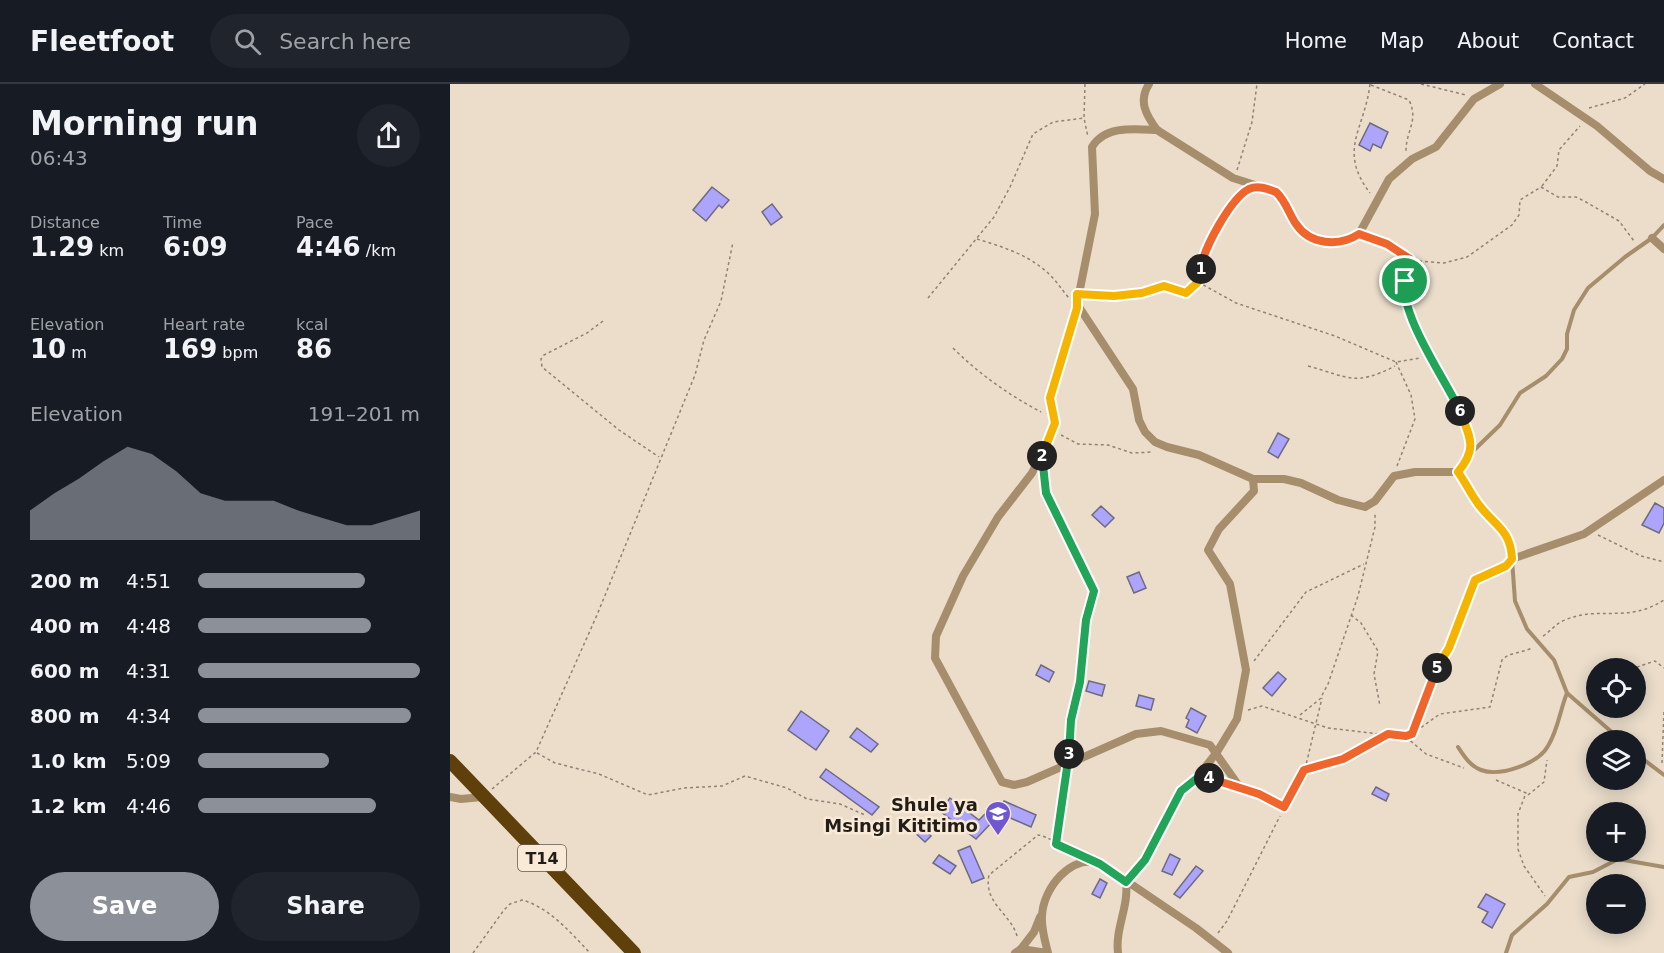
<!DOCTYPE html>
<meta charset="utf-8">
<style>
:root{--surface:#171b24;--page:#20242c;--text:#f1f3f6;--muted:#9ea1a6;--line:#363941;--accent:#8c9099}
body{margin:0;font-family:"DejaVu Sans",sans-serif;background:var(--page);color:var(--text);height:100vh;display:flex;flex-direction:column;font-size:22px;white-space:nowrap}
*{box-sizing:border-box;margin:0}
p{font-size:20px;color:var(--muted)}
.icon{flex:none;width:33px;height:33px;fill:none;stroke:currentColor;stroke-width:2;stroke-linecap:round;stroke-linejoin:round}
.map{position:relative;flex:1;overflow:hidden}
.side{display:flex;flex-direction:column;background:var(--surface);width:450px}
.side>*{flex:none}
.buttons{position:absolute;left:1136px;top:574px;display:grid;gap:12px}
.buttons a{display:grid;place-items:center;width:60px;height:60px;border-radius:50%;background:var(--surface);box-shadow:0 3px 15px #0003;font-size:30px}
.pin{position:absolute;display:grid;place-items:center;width:51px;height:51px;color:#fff;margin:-26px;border:3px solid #fff;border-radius:50%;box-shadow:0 2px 6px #0007}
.km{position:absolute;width:30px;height:30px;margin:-15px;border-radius:50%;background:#222;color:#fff;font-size:16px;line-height:30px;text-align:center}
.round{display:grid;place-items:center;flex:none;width:63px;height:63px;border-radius:32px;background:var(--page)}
.overview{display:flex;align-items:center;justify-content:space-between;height:102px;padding:0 30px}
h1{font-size:33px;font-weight:700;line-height:45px}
.metrics{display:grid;grid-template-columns:repeat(3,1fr);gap:9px;height:102px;padding:6px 30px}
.metrics div{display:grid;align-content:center}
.metrics b{font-size:26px;font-weight:700}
.metrics small{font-size:16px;font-weight:400}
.metrics p{font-size:16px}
.chart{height:168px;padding:12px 30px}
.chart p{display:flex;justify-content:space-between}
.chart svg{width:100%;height:108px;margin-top:6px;fill:var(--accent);opacity:.7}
.action{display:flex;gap:12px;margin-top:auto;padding:12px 30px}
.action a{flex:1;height:69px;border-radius:36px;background:var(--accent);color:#fff;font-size:24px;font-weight:700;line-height:69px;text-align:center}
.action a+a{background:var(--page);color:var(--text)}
ul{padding:0 30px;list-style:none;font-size:20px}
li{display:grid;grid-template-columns:96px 72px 1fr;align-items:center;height:45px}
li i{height:15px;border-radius:8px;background:var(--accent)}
header{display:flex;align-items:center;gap:36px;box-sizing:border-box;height:84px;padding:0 30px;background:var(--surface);border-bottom:2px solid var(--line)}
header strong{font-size:28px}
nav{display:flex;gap:33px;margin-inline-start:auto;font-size:21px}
.search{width:420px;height:54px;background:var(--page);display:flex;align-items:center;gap:15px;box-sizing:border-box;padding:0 21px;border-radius:33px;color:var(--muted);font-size:22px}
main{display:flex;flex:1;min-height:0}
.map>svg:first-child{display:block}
.building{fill:#ada5fc;stroke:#6c6b7f;stroke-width:1.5}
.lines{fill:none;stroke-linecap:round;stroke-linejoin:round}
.path{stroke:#8d8376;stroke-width:1.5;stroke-dasharray:3 3;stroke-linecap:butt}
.service{stroke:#a68e6c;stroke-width:4}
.minor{stroke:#a68e6c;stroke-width:8}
.trunk{stroke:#60400a;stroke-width:14}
.split-1-casing{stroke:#fff;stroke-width:12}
.split-2-casing{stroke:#fff;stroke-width:12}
.split-3-casing{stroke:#fff;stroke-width:12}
.split-4-casing{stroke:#fff;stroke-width:12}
.split-5-casing{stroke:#fff;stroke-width:12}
.split-6-casing{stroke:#fff;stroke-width:12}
.split-7-casing{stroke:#fff;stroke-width:12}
.split-1{stroke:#f0652b;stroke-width:8}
.split-2{stroke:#f5b400;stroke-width:8}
.split-3{stroke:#22a559;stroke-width:8}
.split-4{stroke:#22a559;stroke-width:8}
.split-5{stroke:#f0652b;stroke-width:8}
.split-6{stroke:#f5b400;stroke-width:8}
.split-7{stroke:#22a559;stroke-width:8}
.labels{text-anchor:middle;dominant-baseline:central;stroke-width:5;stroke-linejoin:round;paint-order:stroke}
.shield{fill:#f9ead7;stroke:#625a50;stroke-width:1.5}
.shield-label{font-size:16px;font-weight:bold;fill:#221d16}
.poi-label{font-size:18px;font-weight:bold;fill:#221d16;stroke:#f9ead7;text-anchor:end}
</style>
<header>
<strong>Fleetfoot</strong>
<div class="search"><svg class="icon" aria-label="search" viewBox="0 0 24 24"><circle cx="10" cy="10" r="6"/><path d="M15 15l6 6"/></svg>Search here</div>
<nav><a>Home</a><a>Map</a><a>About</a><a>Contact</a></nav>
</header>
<main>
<section class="side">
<div class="overview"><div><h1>Morning run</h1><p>06:43</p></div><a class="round"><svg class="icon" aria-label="share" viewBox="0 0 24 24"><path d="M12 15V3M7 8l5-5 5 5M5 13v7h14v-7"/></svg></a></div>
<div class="metrics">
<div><p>Distance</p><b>1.29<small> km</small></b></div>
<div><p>Time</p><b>6:09</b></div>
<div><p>Pace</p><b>4:46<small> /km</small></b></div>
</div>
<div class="metrics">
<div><p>Elevation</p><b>10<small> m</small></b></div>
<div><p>Heart rate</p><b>169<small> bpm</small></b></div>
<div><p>kcal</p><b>86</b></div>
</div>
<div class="chart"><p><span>Elevation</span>191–201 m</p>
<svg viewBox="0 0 160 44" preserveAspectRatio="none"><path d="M0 44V32L10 25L20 19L30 12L40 6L50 9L60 16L70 25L80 28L90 28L100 28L110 32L120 35L130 38L140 38L150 35L160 32V44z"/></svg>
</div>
<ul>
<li><b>200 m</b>4:51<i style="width:75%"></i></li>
<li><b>400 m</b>4:48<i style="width:78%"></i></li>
<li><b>600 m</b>4:31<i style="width:100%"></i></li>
<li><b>800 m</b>4:34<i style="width:96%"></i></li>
<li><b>1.0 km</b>5:09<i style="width:59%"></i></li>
<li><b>1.2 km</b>4:46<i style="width:80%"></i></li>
</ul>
<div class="action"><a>Save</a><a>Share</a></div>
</section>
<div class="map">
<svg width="1214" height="869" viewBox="0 0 1214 869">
<rect width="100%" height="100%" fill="#ebddca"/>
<g class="building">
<polygon points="920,39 938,48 931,64 923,60 920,67 909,61"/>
<polygon points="262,103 279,116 272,124 269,121 256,137 243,126"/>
<polygon points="322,120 332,133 321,141 312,128"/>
<polygon points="828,349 839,355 828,374 818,368"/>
<polygon points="1205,419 1214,424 1214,439 1209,449 1192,441"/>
<polygon points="651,422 664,434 655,443 642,431"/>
<polygon points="689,488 696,504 684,509 677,493"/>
<polygon points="591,581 604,588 599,598 586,591"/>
<polygon points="828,588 836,595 822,612 813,604"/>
<polygon points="639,597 655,601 652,612 636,607"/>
<polygon points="689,611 704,615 701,626 686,622"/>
<polygon points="741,624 756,632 747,649 736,643 739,636 736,634"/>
<polygon points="351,627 379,647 366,666 338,646"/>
<polygon points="407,644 428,660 421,668 400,653"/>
<polygon points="376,685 429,723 422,731 370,693"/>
<polygon points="926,703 939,710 936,717 922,710"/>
<polygon points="500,714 529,736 537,728 545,735 526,755 490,727"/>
<polygon points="554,717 586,731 581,743 549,729"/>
<polygon points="467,738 481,752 475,758 461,745"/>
<polygon points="520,762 534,794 522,799 508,767"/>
<polygon points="720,770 730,775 722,791 712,787"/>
<polygon points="489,771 506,782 500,790 483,779"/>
<polygon points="746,782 753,787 730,814 724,810"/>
<polygon points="650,795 657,799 650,814 642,810"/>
<polygon points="1036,810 1055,820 1042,844 1032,838 1038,828 1028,823"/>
</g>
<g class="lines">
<g class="path">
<polyline points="635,0 634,34 638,53"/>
<path d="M 920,0 C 915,45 887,66 920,109"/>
<polyline points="971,0 1016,11"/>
<path d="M 921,1 L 959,16 C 969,37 956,46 956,67"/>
<polyline points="1139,24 1175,14 1195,0"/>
<polyline points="787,86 802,38 807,0"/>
<polyline points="1092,102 1107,82 1109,66 1130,42"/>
<path d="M 527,155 C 553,163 580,171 600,191 C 607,198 612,206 619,214"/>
<polyline points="969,177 994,179 1017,173 1062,141 1069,131 1070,116 1091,103 1108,113 1126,113 1136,118 1169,137 1184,157"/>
<polyline points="748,198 786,219 885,252 946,278 970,274"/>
<polyline points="638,211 692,209 714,202 731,209 740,207 748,198 753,172 769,144 787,115 795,109"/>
<polyline points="478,214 544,133 560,103 583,50 603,38 634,34"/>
<polyline points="153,237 137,249 94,271 91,275 92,283 169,346 209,373"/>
<path d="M 503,264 C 529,290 559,311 591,328"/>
<polyline points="946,278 961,311 965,335 947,382"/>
<path d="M 858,282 C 899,293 904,303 945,282"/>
<polyline points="611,351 628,360 658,361 682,369 703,368"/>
<polyline points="1148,451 1191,472 1214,478"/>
<polyline points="901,531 911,539 928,567 924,590 930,622"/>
<path d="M 1093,552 C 1101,547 1106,539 1115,536 C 1149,521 1177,540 1214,516"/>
<polyline points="804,577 856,508 914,480"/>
<polyline points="1181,585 1205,577 1214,584"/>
<path d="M 798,626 L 812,622 L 878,644 L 947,652 L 962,650 L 990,630 L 1040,623 L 1052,576 C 1059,568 1072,569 1082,564"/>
<polyline points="850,631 870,615 878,600 908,512 925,443 925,430"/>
<polyline points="962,649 982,596 999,564 1025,496 1055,482"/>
<polyline points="956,653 976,670 1014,684"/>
<polyline points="87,669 105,679 149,690 198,711 234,704 272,702 295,692 337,704 357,715 390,720 415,731"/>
<polyline points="1212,679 1214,626"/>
<polyline points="855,685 872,614"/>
<polyline points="1046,696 1076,709 1068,730 1068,765 1074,782 1095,812"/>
<polyline points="42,705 86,668 147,531 245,291 254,256 271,217 283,158"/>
<polyline points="1078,711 1094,698 1097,676"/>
<polyline points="839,714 854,686 893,675 938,650"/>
<polyline points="607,758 616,692"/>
<polyline points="768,849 777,837 830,732"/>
<path d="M 567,852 C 561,830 533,819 539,791 L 588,751 C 594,751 620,765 627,769"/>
<path d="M 23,869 L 54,826 L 60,820 L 72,816 C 99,823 121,849 140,869"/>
</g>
<g class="service">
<polyline points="1172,657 1117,609 1104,576 1077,545 1065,517 1061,461 1057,451 1025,416 1009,388 1021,369 1050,341 1070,309 1096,292 1112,275 1117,265 1117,250 1124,226 1138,204 1175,173 1202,154 1214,141"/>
<path d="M 1008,663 C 1014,672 1020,682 1031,686 C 1050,693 1088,680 1098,662 C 1108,646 1110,626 1117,609"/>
<polyline points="1185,669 1214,691"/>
<polyline points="1056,869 1062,851 1097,820 1119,793 1143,788 1168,775 1214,783"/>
</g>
<g class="minor">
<path d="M 699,0 C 688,17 696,31 707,46 L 783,94 L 827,108 L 847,142 L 856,151 L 877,159 L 901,156 L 909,150 L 939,95 L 962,75 L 986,63 L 1024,15 L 1050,0"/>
<polyline points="1085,0 1147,42 1200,87 1214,95"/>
<path d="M 707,46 C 685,45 655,41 642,63 L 645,130 L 627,220 L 683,305 L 689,336 L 695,348 L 705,358 L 717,363 L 749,371 L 803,395 L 834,395 L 851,399 L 888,416 L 915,423 L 925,417 L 944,392 L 965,388 L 1009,388"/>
<polyline points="909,150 937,160 960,175 954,205 955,219 981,277 1008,325 1022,358 1021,369"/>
<polyline points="1202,154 1214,165"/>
<polyline points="627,224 600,314 604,344 582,389 548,433 513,492 486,552 485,574 552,698 564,701 577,698 686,650 711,647 760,661 789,702"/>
<polyline points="592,372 596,409 643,507 636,536 630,598 621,636 618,682"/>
<polyline points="1062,475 1134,450 1214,396"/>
<polyline points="746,695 767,668 787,635 796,586 780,500 758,466 769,445 804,407 803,395"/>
<polyline points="0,713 11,715 32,713"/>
<polyline points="571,865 584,848 590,833"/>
<polyline points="565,869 571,865 597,869"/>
<path d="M 598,869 C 595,857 591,844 592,832 C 593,804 621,770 650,779 L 746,844 L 778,869"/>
<path d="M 668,869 C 665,844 679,823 676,798 L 695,776 L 731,707 C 756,678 807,709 834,723"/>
</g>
<polyline class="trunk" points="0,677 184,869"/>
</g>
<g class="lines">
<defs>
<path id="split-1" d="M 751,185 C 753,165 781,114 799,105 C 808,101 818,105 826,108 C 836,117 839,130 846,140 C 860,161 889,163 909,150 L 937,160 L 960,175 L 955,197"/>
<polyline id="split-2" points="592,372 605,339 600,314 627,224 627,210 664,212 692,209 714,202 736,209 748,198 751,185"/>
<polyline id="split-3" points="592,372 596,409 644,507 636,536 630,598 621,636 619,670"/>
<polyline id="split-4" points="619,670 606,760 650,780 676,798 695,776 731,707 746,695 759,694"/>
<polyline id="split-5" points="759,694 809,710 834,723 854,686 893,675 938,650 956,652 962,650 987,584"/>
<path id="split-6" d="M 987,584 L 999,564 L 1025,496 L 1056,482 L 1062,475 C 1061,446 1045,442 1029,421 C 1021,411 1016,399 1008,388 C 1028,364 1020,354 1010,327"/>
<path id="split-7" d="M 955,197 C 949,230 995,295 1010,327"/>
</defs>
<use href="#split-1" class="split-1-casing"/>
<use href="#split-2" class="split-2-casing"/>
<use href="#split-3" class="split-3-casing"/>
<use href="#split-4" class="split-4-casing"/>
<use href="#split-5" class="split-5-casing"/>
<use href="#split-6" class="split-6-casing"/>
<use href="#split-7" class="split-7-casing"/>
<use href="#split-1" class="split-1"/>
<use href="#split-2" class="split-2"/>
<use href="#split-3" class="split-3"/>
<use href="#split-4" class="split-4"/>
<use href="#split-5" class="split-5"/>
<use href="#split-6" class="split-6"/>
<use href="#split-7" class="split-7"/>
</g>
<defs>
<symbol id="school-pin" viewBox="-11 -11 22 30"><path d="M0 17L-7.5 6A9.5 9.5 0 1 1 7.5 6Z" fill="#6e57d1" stroke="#f9ead7"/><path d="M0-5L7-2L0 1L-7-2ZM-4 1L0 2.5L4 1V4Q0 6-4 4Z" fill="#fff"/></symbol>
</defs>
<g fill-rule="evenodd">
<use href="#school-pin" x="533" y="715" width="30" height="40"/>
</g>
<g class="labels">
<rect class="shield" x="68" y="761" width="48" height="26" rx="4.5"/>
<g class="shield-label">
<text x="92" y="774">T14</text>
</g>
<g class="poi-label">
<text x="528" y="720">Shule ya<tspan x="528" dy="21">Msingi Kititimo</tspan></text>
</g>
</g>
</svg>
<div class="buttons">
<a><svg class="icon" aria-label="locate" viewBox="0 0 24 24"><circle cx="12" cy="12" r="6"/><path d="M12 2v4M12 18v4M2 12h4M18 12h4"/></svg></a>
<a><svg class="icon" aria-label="layers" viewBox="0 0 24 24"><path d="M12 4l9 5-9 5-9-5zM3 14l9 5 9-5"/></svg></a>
<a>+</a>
<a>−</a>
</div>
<div class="pin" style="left:955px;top:197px;background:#1e9e55"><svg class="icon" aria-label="arrive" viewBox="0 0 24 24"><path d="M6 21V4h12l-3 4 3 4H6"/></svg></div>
<b class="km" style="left:751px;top:185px">1</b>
<b class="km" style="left:592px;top:372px">2</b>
<b class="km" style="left:619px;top:670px">3</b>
<b class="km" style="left:759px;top:694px">4</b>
<b class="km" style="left:987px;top:584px">5</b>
<b class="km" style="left:1010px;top:327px">6</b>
</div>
</main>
